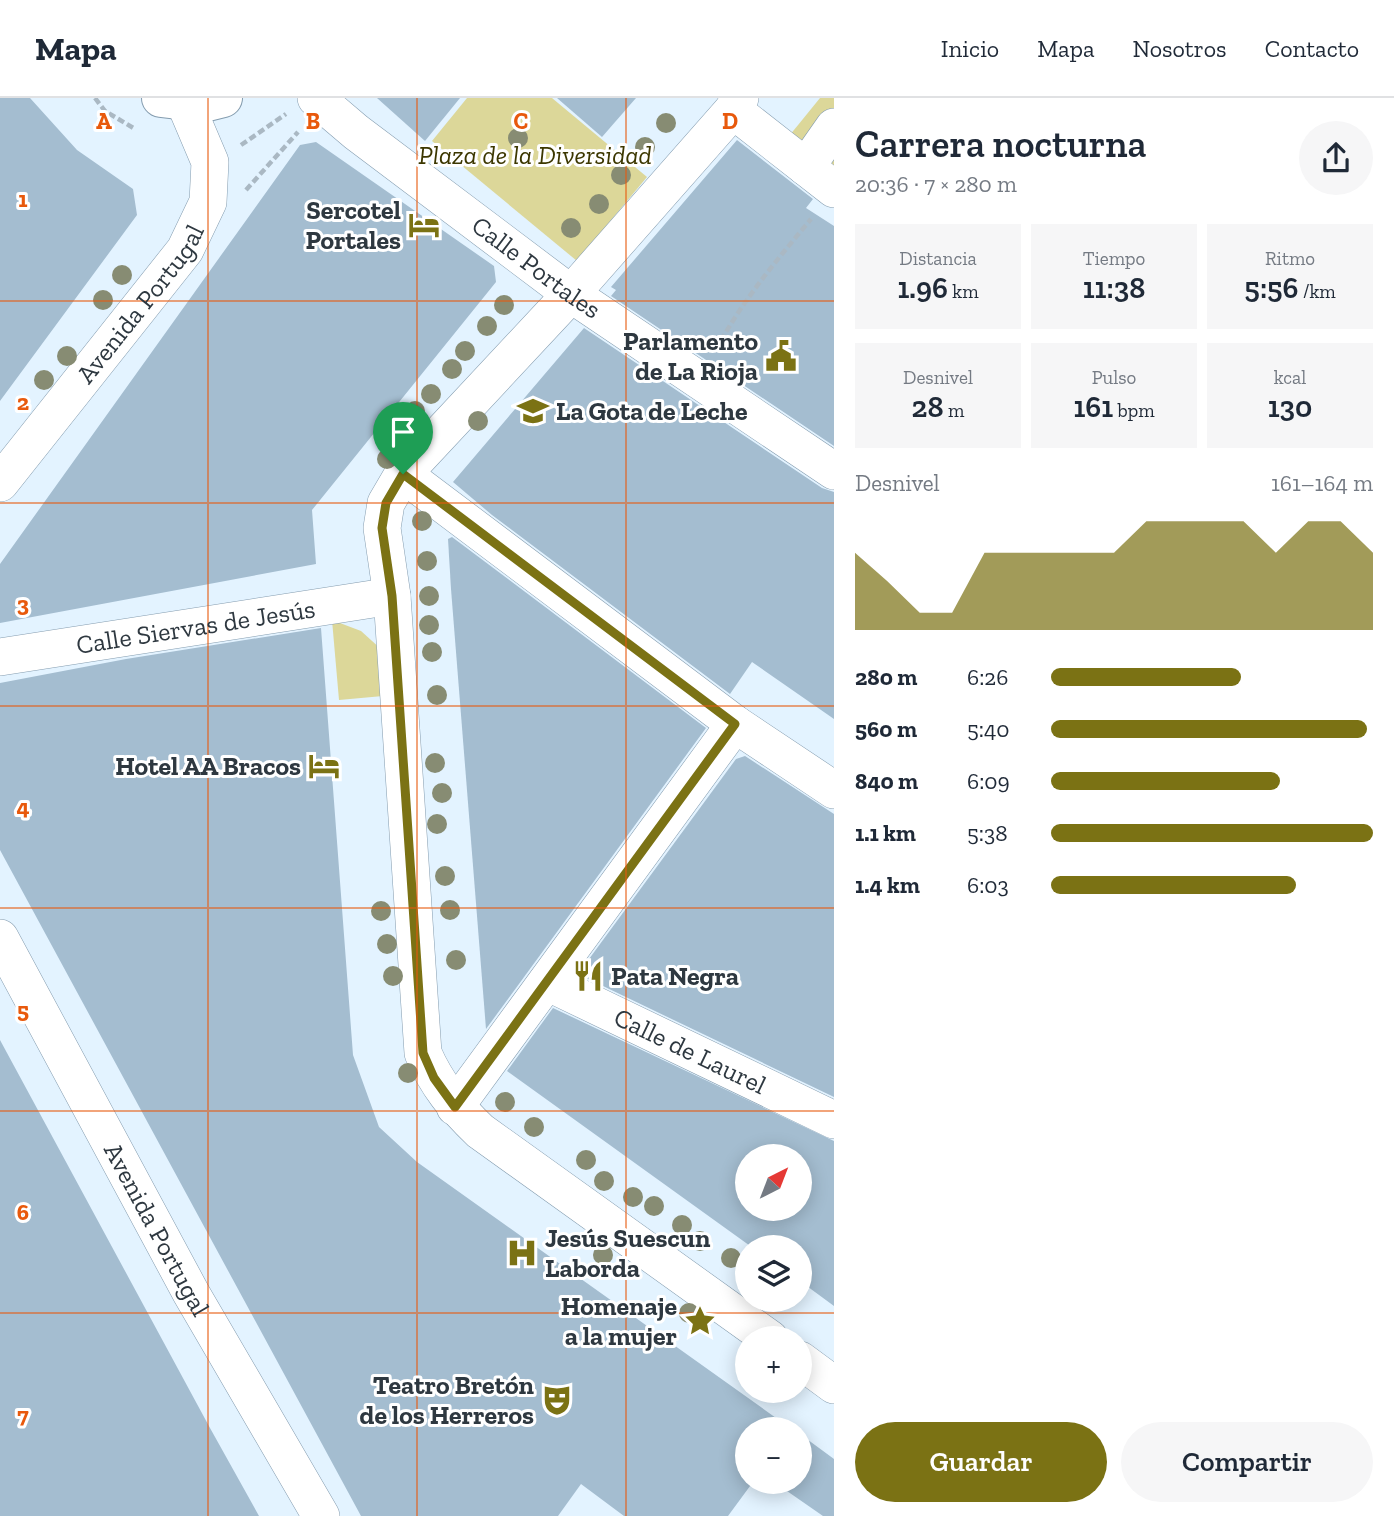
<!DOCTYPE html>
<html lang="es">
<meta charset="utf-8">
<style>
:root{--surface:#fff;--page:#f6f6f7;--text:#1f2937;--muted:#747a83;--line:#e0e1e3;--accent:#7b7214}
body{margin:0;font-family:"Zilla Slab",serif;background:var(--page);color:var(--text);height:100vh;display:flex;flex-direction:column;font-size:26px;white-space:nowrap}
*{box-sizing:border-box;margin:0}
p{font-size:23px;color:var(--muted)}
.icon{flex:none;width:38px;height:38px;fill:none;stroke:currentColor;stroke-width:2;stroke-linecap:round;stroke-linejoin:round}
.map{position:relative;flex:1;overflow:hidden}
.details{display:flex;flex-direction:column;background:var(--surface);width:560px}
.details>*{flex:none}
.needle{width:46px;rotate:42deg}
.controls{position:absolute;left:735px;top:1046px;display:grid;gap:14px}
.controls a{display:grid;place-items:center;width:77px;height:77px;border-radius:50%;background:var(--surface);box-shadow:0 4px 18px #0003;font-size:35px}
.pin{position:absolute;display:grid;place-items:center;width:60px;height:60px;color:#fff;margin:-72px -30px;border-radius:50% 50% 50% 0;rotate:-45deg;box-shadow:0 0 7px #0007}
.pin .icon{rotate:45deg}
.round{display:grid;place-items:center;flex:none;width:74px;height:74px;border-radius:37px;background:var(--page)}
.head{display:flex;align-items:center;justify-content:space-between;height:119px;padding:0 21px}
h1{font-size:38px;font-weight:600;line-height:52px}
.metrics{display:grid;grid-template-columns:repeat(3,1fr);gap:10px;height:119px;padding:7px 21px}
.metrics div{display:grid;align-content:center;border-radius:0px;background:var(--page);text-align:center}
.metrics b{font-size:30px;font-weight:600}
.metrics small{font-size:19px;font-weight:400}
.metrics p{font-size:19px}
.chart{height:196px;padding:14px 21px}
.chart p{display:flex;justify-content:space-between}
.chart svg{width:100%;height:126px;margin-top:7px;fill:var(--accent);opacity:.7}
.button{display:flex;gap:14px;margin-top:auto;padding:14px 21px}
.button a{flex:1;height:80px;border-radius:42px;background:var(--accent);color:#fff;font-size:28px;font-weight:600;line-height:80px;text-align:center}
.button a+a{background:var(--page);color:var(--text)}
ul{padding:0 21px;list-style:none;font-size:23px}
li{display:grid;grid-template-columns:112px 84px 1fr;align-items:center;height:52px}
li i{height:18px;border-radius:9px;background:var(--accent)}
header{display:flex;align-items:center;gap:42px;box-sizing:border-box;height:98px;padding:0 35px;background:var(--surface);border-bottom:2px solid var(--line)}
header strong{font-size:33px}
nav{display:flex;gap:38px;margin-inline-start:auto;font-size:24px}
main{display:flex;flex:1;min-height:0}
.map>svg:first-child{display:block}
.green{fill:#dcd799}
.building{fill:#a4bdd0;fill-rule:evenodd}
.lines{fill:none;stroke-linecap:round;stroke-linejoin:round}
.street-casing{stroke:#849caf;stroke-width:38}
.secondary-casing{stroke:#849caf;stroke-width:40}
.path{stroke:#aab8c3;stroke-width:4.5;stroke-dasharray:7 3.5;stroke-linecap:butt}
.street{stroke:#fff;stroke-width:37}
.secondary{stroke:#fff;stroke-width:38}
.tree{fill:#878c73}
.route-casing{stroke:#fff;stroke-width:14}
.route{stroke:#7b7214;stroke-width:9}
.grid{fill:none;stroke:#e8590c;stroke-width:2;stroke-opacity:0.55}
.labels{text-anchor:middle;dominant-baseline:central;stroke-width:6;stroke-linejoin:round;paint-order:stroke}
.park-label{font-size:26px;font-style:italic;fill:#3c3700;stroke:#fff}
.poi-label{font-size:26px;font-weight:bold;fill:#2e3840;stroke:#fff;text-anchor:end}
.street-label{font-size:26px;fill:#2e3840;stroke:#fff}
.grid-label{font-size:23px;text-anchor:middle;font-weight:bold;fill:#e8590c;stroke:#fff;stroke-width:6;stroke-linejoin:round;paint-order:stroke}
</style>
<header>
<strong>Mapa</strong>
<nav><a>Inicio</a><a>Mapa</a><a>Nosotros</a><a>Contacto</a></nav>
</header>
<main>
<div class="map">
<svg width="834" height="1418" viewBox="0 0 834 1418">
<rect width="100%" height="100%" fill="#e3f3ff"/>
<g class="green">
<polygon points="467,0 552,0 647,79 577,163 432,43"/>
<polygon points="820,0 834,0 834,107 772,59"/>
<polygon points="332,522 361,533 382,552 383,598 339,602"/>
</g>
<g class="building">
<polygon points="0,0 30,0 77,52 133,91 137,117 0,303"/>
<polygon points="377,0 460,0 425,43"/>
<polygon points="557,0 636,0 602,39"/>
<polygon points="737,42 813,101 806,110 834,128 834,348 611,198 616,192 611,189"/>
<polygon points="316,44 494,168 496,184 312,412 316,466 0,525 0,466 300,47"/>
<polygon points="584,230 822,390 834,394 834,621 752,564 730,596 492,417 453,384"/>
<polygon points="452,439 706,630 486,931 451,491 448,441"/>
<polygon points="321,530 353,957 379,1029 417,1064 793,1332 747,1332 747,1384 753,1384 728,1418 624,1418 581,1386 558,1418 361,1418 0,752 0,585 126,561"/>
<polygon points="745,658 834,716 834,999 578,876 736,661"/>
<path d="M 553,910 L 834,1043 L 834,1208 L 800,1183 L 800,1150 L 753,1150 L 507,973 ZM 747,1059 L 800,1059 L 800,1111 L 747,1111 Z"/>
<polygon points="0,942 210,1330 259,1418 0,1418"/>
<polygon points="800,1336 834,1361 834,1418 823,1418 774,1384 800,1384"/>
</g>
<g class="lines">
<defs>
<g id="street">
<path id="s1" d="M 316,0 L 356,34 L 571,196 L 834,373"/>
<path d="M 740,0 L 733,12 L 571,196 L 403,376 L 386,405 L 382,430 L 392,498 L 423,955 C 437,987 455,1009 480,1033 L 770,1241"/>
<polyline points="733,12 834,91"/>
<polyline points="806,69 834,29"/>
<polyline points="403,376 735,626 834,692"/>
<path id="s2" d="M 0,385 L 185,152 L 208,104 L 210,64 L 185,5"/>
<path id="s3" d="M 0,559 L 392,498"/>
<path id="s4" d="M 0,840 L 191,1195 L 321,1418"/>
<path id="s5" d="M 547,884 L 834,1022"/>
<polyline points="455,1009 735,626"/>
<polyline points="800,1262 834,1287"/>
</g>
<polyline id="secondary" points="161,0 203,5 223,0"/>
</defs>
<use href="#street" class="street-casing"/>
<use href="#secondary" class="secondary-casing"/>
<g class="path">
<polyline points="95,0 105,13 135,31"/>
<polyline points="241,47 286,16"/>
<polyline points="246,92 298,34"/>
<path d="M 716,252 C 741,204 777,162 811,121"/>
</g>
<use href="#street" class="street"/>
<use href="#secondary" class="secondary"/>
</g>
<g class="tree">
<circle cx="666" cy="25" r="10"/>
<circle cx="518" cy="40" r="10"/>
<circle cx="645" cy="49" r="10"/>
<circle cx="621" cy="77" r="10"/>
<circle cx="599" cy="106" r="10"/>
<circle cx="571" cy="130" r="10"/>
<circle cx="122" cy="177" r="10"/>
<circle cx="103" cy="202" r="10"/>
<circle cx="504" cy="207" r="10"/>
<circle cx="487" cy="228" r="10"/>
<circle cx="465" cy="253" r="10"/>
<circle cx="67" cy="258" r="10"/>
<circle cx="452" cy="271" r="10"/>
<circle cx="44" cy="282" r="10"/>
<circle cx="431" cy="296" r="10"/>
<circle cx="415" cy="313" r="10"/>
<circle cx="478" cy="323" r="10"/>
<circle cx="401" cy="332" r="10"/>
<circle cx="387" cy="361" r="10"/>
<circle cx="422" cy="423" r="10"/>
<circle cx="427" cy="463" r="10"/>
<circle cx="429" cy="498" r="10"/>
<circle cx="429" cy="527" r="10"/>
<circle cx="432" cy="554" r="10"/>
<circle cx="437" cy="597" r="10"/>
<circle cx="435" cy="665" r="10"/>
<circle cx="442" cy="695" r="10"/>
<circle cx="437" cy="726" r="10"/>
<circle cx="445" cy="778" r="10"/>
<circle cx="450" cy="812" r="10"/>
<circle cx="381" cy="813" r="10"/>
<circle cx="387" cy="846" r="10"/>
<circle cx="456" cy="862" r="10"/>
<circle cx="393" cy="878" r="10"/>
<circle cx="408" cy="975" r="10"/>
<circle cx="505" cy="1004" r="10"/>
<circle cx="534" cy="1029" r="10"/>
<circle cx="586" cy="1062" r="10"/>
<circle cx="604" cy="1083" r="10"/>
<circle cx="633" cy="1099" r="10"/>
<circle cx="654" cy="1108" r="10"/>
<circle cx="682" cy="1127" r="10"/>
<circle cx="700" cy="1143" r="10"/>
<circle cx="603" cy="1157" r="10"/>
<circle cx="731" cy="1160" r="10"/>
<circle cx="689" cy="1215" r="10"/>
</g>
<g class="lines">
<defs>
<polygon id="route" points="403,376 735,626 455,1009 434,980 423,955 392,498 382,430 386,405"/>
</defs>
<use href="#route" class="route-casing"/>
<use href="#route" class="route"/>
</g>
<path class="grid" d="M 208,0 L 208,1418M 417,0 L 417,1418M 626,0 L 626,1418M 0,203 L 834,203M 0,405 L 834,405M 0,608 L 834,608M 0,810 L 834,810M 0,1013 L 834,1013M 0,1215 L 834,1215"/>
<defs>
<symbol id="hotel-bare" viewBox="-9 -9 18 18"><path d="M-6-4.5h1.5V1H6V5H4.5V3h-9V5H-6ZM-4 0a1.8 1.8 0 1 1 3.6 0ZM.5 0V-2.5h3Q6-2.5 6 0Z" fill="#7b7214" stroke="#fff" stroke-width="2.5" paint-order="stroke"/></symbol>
<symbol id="civic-bare" viewBox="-9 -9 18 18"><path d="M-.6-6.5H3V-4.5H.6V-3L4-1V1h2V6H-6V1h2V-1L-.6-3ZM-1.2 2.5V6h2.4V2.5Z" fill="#7b7214" stroke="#fff" stroke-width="2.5" paint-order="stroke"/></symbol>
<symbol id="school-bare" viewBox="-9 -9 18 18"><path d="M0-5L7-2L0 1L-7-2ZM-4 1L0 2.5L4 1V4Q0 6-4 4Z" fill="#7b7214" stroke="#fff" stroke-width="2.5" paint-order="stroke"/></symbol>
<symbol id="restaurant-bare" viewBox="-9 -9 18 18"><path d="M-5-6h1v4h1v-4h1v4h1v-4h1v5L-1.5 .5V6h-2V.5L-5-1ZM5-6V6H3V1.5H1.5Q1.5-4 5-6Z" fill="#7b7214" stroke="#fff" stroke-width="2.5" paint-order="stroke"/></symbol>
<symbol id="hospital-bare" viewBox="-9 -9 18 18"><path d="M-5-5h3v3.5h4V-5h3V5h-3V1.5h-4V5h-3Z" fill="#7b7214" stroke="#fff" stroke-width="2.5" paint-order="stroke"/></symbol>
<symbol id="sight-bare" viewBox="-9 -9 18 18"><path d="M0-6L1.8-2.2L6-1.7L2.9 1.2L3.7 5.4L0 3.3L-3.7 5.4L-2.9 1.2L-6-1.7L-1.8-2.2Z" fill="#7b7214" stroke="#fff" stroke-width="2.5" paint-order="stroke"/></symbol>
<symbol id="theatre-bare" viewBox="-9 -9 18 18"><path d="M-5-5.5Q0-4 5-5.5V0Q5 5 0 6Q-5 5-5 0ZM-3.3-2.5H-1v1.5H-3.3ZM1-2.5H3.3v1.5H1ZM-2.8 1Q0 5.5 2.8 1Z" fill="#7b7214" stroke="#fff" stroke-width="2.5" paint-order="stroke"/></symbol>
</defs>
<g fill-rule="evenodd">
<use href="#hotel-bare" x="402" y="105" width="44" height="44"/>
<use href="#civic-bare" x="759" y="236" width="44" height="44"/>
<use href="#school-bare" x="511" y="291" width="44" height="44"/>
<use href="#hotel-bare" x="302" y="646" width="44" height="44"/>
<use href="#restaurant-bare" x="566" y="856" width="44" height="44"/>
<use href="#hospital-bare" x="500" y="1133" width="44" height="44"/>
<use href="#sight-bare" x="678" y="1201" width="44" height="44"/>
<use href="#theatre-bare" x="535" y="1280" width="44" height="44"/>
</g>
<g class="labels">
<g class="park-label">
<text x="535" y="57">Plaza de la Diversidad</text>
</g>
<g class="poi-label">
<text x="401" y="112">Sercotel<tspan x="401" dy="30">Portales</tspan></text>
<text x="758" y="243">Parlamento<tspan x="758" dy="30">de La Rioja</tspan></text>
<text x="556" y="313" text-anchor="start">La Gota de Leche</text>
<text x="301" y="668">Hotel AA Bracos</text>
<text x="611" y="878" text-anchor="start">Pata Negra</text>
<text x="545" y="1140" text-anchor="start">Jesús Suescun<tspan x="545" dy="30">Laborda</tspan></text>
<text x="677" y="1208">Homenaje<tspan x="677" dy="30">a la mujer</tspan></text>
<text x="534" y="1287">Teatro Bretón<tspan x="534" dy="30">de los Herreros</tspan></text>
</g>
<g class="street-label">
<text stroke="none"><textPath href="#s1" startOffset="278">Calle Portales</textPath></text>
<text stroke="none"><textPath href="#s2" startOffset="228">Avenida Portugal</textPath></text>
<text stroke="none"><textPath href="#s3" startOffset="198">Calle Siervas de Jesús</textPath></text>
<text stroke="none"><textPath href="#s5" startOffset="159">Calle de Laurel</textPath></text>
<text stroke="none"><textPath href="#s4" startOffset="331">Avenida Portugal</textPath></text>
</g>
</g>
<g class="grid-label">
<text x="104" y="31">A</text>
<text x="313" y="31">B</text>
<text x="521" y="31">C</text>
<text x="730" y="31">D</text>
<text x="23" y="109">1</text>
<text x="23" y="312">2</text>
<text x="23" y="514">3</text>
<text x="23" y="717">4</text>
<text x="23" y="920">5</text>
<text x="23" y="1122">6</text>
<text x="23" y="1325">7</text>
</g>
</svg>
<div class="controls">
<a><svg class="needle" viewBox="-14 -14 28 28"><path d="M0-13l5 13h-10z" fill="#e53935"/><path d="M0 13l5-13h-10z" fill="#747a83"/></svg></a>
<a><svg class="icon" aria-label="layers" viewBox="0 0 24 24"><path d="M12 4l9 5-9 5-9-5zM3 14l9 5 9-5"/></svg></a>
<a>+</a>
<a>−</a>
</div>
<div class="pin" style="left:403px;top:376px;background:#1e9e55"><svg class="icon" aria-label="arrive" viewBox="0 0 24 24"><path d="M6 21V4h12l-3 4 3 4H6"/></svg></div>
</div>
<section class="details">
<div class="head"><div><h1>Carrera nocturna</h1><p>20:36 · 7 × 280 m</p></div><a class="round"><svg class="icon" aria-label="share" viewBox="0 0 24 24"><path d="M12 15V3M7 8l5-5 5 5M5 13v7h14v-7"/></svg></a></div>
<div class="metrics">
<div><p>Distancia</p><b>1.96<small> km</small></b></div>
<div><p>Tiempo</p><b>11:38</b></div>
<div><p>Ritmo</p><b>5:56<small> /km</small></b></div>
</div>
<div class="metrics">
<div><p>Desnivel</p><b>28<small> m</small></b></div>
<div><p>Pulso</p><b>161<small> bpm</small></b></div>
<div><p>kcal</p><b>130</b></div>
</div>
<div class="chart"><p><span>Desnivel</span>161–164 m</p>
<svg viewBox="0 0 160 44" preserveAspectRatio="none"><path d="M0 44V17L10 27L20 38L30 38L40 17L50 17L60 17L70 17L80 17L90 6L100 6L110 6L120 6L130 17L140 6L150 6L160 17V44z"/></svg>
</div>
<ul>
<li><b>280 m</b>6:26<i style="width:59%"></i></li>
<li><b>560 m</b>5:40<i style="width:98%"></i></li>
<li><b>840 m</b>6:09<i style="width:71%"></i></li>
<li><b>1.1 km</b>5:38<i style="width:100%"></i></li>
<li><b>1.4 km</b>6:03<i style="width:76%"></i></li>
</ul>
<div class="button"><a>Guardar</a><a>Compartir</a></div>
</section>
</main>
